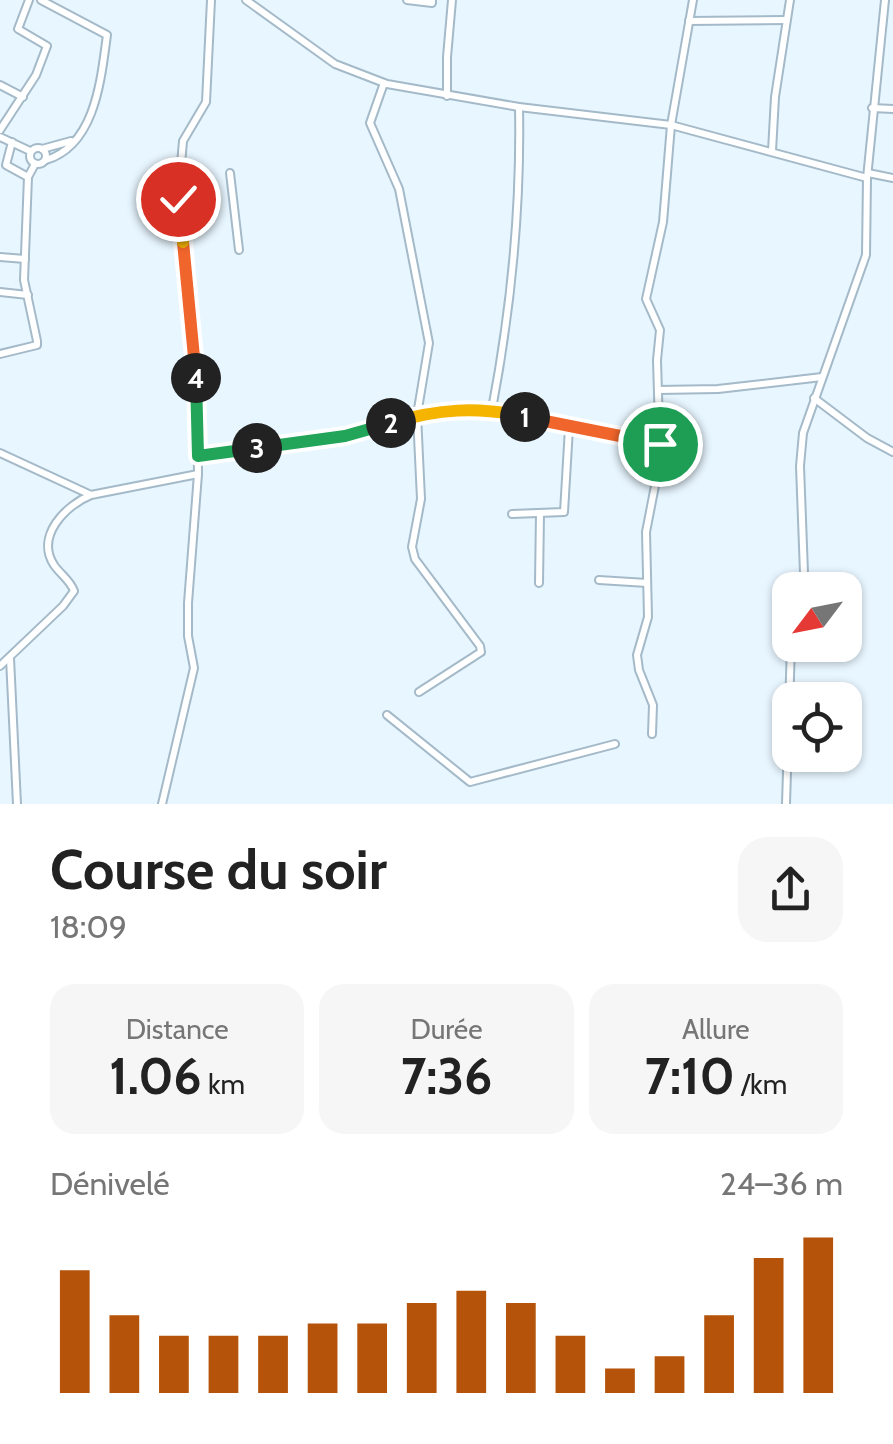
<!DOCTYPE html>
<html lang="fr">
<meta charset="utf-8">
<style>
:root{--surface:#fff;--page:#f6f6f6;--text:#222;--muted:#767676;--accent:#b45309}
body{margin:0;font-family:Cabin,sans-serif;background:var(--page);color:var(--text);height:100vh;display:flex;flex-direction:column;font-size:38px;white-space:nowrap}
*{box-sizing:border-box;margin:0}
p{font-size:32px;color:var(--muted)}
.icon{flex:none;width:55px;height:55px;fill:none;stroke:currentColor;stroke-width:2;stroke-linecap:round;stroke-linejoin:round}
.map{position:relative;height:804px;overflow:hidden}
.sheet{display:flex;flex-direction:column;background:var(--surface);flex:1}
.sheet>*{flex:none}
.needle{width:65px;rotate:238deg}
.controls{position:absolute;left:772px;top:572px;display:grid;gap:20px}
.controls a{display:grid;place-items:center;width:90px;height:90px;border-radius:20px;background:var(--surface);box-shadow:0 2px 8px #0004;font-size:50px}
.pin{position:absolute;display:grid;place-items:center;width:85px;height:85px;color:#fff;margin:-42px;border:5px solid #fff;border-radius:50%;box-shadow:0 2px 10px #0007}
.km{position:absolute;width:50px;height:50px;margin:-25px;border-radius:50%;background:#222;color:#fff;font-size:28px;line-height:50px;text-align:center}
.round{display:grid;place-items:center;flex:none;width:105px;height:105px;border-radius:30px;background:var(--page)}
.head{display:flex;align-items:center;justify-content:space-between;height:170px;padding:0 50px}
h1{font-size:55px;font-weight:700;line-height:75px}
.stats{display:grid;grid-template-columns:repeat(3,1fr);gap:15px;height:170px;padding:10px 50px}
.stats div{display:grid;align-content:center;border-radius:25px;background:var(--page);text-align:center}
.stats b{font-size:50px;font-weight:700}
.stats small{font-size:28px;font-weight:400}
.stats p{font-size:28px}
.chart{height:280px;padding:20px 50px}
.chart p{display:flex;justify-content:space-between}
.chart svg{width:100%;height:180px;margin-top:10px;stroke:var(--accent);stroke-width:6}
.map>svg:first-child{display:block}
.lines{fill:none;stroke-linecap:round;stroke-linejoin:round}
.minor-casing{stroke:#a4bac9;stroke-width:10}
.minor{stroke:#fff;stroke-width:6}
.split-1-casing{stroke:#fff;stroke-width:20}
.split-2-casing{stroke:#fff;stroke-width:20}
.split-3-casing{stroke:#fff;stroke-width:20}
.split-4-casing{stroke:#fff;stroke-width:20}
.split-5-casing{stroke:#fff;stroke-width:20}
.split-6-casing{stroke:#fff;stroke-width:20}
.split-1{stroke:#f0652b;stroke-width:12}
.split-2{stroke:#f5b400;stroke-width:12}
.split-3{stroke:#22a559;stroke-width:12}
.split-4{stroke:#22a559;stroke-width:12}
.split-5{stroke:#f0652b;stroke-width:12}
.split-6{stroke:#f5b400;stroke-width:12}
</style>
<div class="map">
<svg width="893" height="804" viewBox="0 0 893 804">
<rect width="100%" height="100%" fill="#e8f6ff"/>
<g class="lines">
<defs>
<g id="minor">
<path d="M 41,0 L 107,35 C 101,78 96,145 46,160"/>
<polyline points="246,0 335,64 387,84 519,107 671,125 867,178"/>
<polyline points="407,0 432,3 432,0"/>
<polyline points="689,21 786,20"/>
<polyline points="384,83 370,123 399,189 429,343 417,415 421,499 412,547 415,559 480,646 481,652 419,692"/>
<polyline points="0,85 23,97"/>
<polyline points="447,96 447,57 452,0"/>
<polyline points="872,108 893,109"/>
<polyline points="0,130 36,75 47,46 18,29 29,0"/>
<polyline points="0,137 30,151"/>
<polyline points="12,142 6,165 28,177"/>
<circle cx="38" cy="156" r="8"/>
<polyline points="42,149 71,141"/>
<polyline points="772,151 775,97 790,0"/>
<polyline points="230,173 239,250"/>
<polyline points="868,173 893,178"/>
<polyline points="0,257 25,259"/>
<polyline points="0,292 28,295"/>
<polyline points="0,354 37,345 37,341 24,280 28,177 35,164"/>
<polyline points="658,390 718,389 822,377"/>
<polyline points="814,398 867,438 893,452"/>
<path d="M 492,409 C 511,309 521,209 519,107"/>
<polyline points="0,453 91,495 198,474"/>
<polyline points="198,456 345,436 431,411 477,409 660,444"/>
<polyline points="512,514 564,512 569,428"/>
<polyline points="599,580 647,583"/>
<polyline points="539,583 540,513"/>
<polyline points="800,590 804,573 800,466 803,433 866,255 867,178 885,0"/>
<polyline points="10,658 17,804"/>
<path d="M 0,666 L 63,606 L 74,591 C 70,580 61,575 54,565 C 35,536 66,505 91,495"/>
<polyline points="387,715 470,782 615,744"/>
<polyline points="652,734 653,705 639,670 637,655 648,617 646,532 660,460 657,360 660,330 646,299 663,222 671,125 693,0"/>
<polyline points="162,804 194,668 188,636 188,603 198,474 197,387 178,199 183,141 206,102 211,0"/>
<polyline points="786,804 791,645"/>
</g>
</defs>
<use href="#minor" class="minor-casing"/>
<use href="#minor" class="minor"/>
</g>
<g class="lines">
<defs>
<polyline id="split-1" points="525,417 660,444"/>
<path id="split-2" d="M 391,423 C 437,409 478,406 525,417"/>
<polyline id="split-3" points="257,448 345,436 391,423"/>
<polyline id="split-4" points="196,378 198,456 257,448"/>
<polyline id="split-5" points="183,242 196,378"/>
<polyline id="split-6" points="178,199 183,242"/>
</defs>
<use href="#split-1" class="split-1-casing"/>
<use href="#split-2" class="split-2-casing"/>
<use href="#split-3" class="split-3-casing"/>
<use href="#split-4" class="split-4-casing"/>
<use href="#split-5" class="split-5-casing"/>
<use href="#split-6" class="split-6-casing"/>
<use href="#split-1" class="split-1"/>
<use href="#split-2" class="split-2"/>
<use href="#split-3" class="split-3"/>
<use href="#split-4" class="split-4"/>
<use href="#split-5" class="split-5"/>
<use href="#split-6" class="split-6"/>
</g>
</svg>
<div class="controls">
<a><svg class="needle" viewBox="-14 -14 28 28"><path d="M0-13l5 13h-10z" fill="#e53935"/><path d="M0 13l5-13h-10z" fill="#767676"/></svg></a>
<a><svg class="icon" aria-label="locate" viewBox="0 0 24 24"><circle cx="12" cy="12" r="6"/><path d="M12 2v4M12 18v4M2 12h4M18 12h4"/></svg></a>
</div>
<div class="pin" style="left:660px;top:444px;background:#1e9e55"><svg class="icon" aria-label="arrive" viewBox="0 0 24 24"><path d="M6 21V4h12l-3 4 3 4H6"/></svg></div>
<div class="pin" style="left:178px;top:199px;background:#d93025"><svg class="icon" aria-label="check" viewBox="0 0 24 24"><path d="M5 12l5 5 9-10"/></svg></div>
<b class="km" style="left:525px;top:417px">1</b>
<b class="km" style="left:391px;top:423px">2</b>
<b class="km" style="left:257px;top:448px">3</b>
<b class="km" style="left:196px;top:378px">4</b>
</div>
<section class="sheet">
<div class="head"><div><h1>Course du soir</h1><p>18:09</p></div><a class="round"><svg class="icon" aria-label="share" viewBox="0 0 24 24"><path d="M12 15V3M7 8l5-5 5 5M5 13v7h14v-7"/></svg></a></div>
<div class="stats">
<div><p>Distance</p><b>1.06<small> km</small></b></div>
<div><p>Durée</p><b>7:36</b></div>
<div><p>Allure</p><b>7:10<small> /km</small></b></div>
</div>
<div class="chart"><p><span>Dénivelé</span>24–36 m</p>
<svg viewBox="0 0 160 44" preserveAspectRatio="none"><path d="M5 44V14M15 44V25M25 44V30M35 44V30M45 44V30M55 44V27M65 44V27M75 44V22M85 44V19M95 44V22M105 44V30M115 44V38M125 44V35M135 44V25M145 44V11M155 44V6"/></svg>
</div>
</section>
